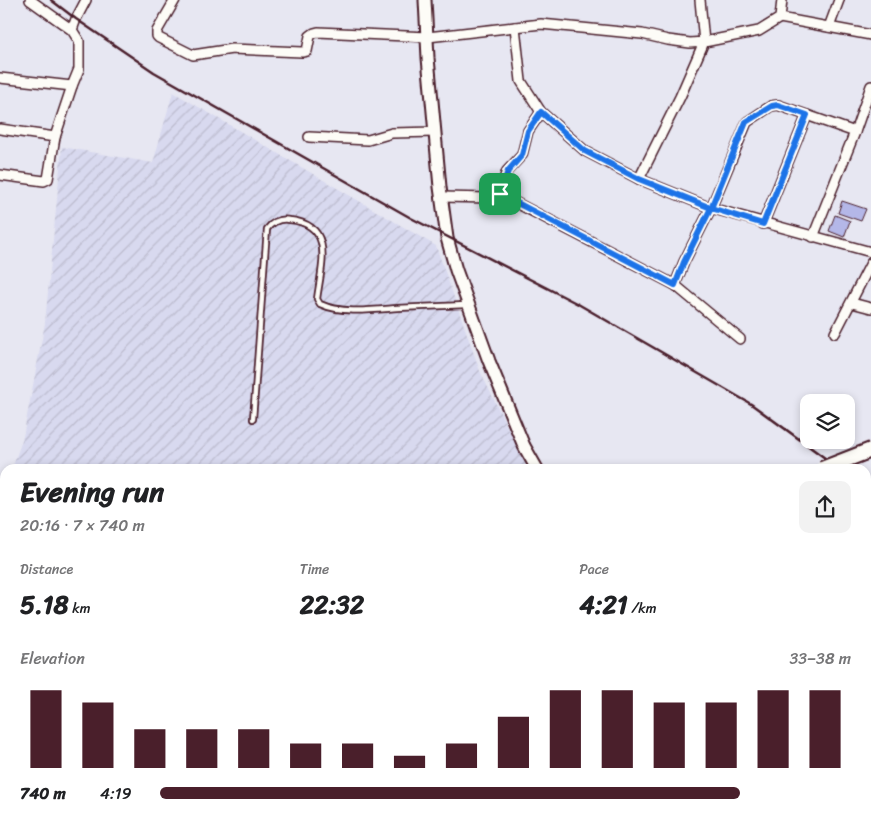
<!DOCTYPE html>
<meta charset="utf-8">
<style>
:root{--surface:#fff;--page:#f2f2f2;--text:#202124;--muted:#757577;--accent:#4a1f2b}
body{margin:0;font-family:Sriracha,sans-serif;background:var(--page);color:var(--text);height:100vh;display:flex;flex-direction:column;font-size:19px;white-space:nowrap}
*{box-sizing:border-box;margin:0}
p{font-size:16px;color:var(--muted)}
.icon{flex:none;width:28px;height:28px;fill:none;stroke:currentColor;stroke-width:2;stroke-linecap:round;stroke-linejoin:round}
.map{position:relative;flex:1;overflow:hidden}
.panel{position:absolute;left:0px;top:464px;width:871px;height:359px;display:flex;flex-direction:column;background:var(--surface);border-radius:15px 15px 0 0;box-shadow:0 2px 8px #0003}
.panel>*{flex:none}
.buttons{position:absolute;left:800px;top:394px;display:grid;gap:10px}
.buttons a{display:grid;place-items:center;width:55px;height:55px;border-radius:10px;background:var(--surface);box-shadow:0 2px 8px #0003;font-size:25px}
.pin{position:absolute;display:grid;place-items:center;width:42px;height:42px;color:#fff;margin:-21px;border-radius:10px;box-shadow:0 2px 8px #0006}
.round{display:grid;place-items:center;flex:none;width:52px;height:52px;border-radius:10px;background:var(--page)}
.summary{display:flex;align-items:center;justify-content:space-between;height:85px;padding:0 20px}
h1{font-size:28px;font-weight:800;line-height:38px}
.figures{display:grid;grid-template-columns:repeat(3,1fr);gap:8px;height:85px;padding:5px 20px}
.figures div{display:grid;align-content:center}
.figures b{font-size:25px;font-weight:800}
.figures small{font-size:14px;font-weight:400}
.figures p{font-size:14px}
.chart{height:140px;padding:10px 20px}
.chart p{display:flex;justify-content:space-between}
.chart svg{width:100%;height:90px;margin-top:5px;stroke:var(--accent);stroke-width:6}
ul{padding:0 20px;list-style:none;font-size:16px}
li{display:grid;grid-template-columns:80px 60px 1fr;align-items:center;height:38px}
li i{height:12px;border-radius:6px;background:var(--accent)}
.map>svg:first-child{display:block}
.industrial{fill:url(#industrial-furrows)}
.building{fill:#b4b7e8;stroke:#4a1f2b}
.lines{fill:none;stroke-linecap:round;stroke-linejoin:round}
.primary-tunnel{stroke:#c8bfca;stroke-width:14;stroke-dasharray:14 7;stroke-linecap:butt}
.service-casing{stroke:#4a1f2b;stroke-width:8}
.minor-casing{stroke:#4a1f2b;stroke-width:12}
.tertiary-casing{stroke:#4a1f2b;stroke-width:15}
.primary-casing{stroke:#4a1f2b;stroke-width:18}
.service{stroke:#fdfcf7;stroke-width:4.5}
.minor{stroke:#fdfcf7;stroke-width:9}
.tertiary{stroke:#fdfcf7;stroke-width:11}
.primary{stroke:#fdfcf7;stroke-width:14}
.rail{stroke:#4a1f2b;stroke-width:2.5}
.primary-bridge-casing{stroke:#4a1f2b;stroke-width:18;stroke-linecap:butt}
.primary-bridge{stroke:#fdfcf7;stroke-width:14}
.route-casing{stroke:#fff;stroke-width:10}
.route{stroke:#1a73e8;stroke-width:6}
</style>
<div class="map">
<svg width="871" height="822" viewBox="0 0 871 822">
<defs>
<pattern id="industrial-furrows" width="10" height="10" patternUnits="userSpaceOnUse" patternTransform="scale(1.25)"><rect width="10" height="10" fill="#d8d9ef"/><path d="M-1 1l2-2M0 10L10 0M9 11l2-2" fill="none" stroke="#bbbacd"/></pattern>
</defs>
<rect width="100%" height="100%" fill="#e7e7f2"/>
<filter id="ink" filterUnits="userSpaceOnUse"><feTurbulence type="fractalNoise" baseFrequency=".02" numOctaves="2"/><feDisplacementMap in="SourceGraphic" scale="10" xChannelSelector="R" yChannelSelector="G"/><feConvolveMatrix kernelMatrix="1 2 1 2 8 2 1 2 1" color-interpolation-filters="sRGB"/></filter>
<g filter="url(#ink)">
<g class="industrial">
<polygon points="173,92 436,246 480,371 528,469 12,469 23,437 45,323 62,147 153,163"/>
<polygon points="5,489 5,785 0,785 0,504"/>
<polygon points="29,818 69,818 61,822 32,822"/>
</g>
<g class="building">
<polygon points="842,201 866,209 861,221 838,213"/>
<polygon points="835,215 850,221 844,237 829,231"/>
<polygon points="432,818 437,818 448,822 431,822"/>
<polygon points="551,818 569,818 567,822 560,822"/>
</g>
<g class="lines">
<polyline class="primary-tunnel" points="866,638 871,628"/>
<defs>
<g id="service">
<path d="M 253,419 L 267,229 C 273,221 280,218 290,220 C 336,225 321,267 317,299 L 320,304 C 342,314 372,310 397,308 C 420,307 443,306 466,305"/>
<polyline points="0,582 5,575"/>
<polyline points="0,728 5,736"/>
</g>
<g id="minor">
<polyline points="30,0 72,30"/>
<polyline points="175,0 157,31 157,36 159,38 193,55 232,49 302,52 307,51 310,36 314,33 318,32 428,37 541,24 642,34 668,40 690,43 704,42 700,0"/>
<polyline points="780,18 871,35"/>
<polyline points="515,27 521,81 541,112 585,151 639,179 711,208 871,252"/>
<polyline points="829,27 839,0"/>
<polyline points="0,78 72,86 79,69 79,41 72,30 76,19 86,0"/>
<polyline points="0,129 55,137"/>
<polyline points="309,137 368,140 392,133 435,132"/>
<polyline points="0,175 44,181 48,179 55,137 72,86"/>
<polyline points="639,179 680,97 704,42 759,31 780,18 782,0"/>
<polyline points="499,194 675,285 740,339"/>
<polyline points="442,197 490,198 499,194 507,171 522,155 528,131 541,112"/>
<polyline points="763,224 807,115"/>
<polyline points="813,237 855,132 871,86"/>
<polyline points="675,285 684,262 711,208 747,122 771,106 778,105 855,132"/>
<polyline points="852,303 871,308"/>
<polyline points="835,333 871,263"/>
<polyline points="866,503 871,505"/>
<polyline points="866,609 871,595"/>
<polyline points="866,658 871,647"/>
<polyline points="866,780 871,782"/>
<polyline points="0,810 6,822"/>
<polyline points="128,818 128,822"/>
<polyline points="160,818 161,822"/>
<polyline points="206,818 206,822"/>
<polyline points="500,818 509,822"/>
<polyline points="812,818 824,822"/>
<polyline points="327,822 327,818"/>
<polyline points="423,822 425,818"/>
<polyline points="482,822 483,818"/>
<polyline points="541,822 543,818"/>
<polyline points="616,822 619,818"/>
</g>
<polyline id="tertiary" points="425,0 428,58 440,187 447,238 456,270 489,361 524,446 537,469"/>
<g id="primary">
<polyline points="74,822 83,818"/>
<polyline points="106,822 114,818"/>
<polyline points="770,822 772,818"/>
<polyline points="789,822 792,818"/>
</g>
</defs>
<use href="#service" class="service-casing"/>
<use href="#minor" class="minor-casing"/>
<use href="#tertiary" class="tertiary-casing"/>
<use href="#primary" class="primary-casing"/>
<use href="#service" class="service"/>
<use href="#minor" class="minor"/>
<use href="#tertiary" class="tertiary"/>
<use href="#primary" class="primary"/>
<g class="rail">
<polyline points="51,0 76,19 154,72 411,218 578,304 751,404 840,469"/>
<polyline points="866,483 871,486"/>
</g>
<defs>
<polyline id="primary-bridge" points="822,469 871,450"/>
</defs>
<use href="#primary-bridge" class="primary-bridge-casing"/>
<use href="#primary-bridge" class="primary-bridge"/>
</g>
</g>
<g class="lines" filter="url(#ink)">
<defs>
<polyline id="route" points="500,194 675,285 684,262 711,208 746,122 772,106 778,105 807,115 763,224 711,208 639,179 585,151 541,112 528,131 522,155 508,171 500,194"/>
</defs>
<use href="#route" class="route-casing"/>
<use href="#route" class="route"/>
</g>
</svg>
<div class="buttons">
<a><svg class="icon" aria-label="layers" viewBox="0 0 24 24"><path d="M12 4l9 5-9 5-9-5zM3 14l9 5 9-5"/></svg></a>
</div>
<div class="pin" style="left:500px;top:194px;background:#1e9e55"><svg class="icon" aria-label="arrive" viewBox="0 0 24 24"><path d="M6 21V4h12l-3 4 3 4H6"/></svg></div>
<section class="panel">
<div class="summary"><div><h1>Evening run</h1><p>20:16 · 7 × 740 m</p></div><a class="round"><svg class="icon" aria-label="share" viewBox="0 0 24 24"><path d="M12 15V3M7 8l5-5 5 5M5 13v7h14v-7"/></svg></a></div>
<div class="figures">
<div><p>Distance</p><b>5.18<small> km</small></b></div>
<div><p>Time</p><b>22:32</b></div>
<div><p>Pace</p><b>4:21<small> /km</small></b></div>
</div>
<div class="chart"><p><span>Elevation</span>33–38 m</p>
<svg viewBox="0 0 160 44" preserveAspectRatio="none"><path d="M5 44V6M15 44V12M25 44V25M35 44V25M45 44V25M55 44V32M65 44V32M75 44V38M85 44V32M95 44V19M105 44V6M115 44V6M125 44V12M135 44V12M145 44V6M155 44V6"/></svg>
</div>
<ul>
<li><b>740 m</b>4:19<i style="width:84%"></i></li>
</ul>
</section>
</div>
